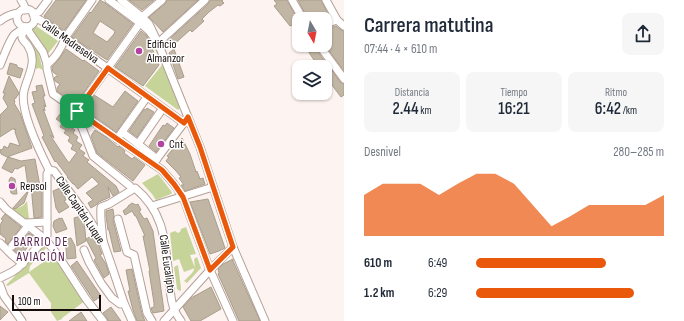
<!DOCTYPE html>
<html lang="es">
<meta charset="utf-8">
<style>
:root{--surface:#fff;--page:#f6f6f7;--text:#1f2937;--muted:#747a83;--accent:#ea580c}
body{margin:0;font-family:"Sofia Sans Condensed",sans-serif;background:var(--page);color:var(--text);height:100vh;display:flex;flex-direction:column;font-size:15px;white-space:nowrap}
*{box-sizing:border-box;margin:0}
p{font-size:13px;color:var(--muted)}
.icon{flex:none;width:22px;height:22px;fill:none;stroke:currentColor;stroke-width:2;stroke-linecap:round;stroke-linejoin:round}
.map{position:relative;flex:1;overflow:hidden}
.panel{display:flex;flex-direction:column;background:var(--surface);width:340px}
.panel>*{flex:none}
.needle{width:26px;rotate:170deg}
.fabs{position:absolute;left:292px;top:12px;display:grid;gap:8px}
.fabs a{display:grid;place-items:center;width:40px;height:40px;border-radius:8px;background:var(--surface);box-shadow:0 1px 3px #0004;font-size:20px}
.scale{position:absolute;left:12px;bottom:10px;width:89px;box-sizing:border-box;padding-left:4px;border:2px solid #160e0c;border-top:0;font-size:11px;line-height:14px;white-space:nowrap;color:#160e0c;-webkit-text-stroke:3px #fff;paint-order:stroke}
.pin{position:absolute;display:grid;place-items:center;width:34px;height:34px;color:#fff;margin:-17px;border-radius:8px;box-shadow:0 2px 6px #0006}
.round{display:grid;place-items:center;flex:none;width:42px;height:42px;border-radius:8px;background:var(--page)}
.overview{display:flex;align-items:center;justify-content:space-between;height:68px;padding:0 20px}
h1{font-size:22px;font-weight:600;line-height:30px}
.stats{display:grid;grid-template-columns:repeat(3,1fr);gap:6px;height:68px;padding:4px 20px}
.stats div{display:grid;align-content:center;border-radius:8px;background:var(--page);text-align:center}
.stats b{font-size:17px;font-weight:600}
.stats small{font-size:11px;font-weight:400}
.stats p{font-size:11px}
.chart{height:112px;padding:8px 20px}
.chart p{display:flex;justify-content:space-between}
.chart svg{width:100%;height:72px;margin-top:4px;fill:var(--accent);opacity:.7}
ul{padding:0 20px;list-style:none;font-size:13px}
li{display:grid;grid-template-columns:64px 48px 1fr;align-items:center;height:30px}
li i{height:10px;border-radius:5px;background:var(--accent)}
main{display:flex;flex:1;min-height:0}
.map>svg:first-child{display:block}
.green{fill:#c6d499}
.building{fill:#c1b6a4;stroke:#a99e8c;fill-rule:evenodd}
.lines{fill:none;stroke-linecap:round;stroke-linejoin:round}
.minor-casing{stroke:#b5a098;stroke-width:9}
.minor{stroke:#fff;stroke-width:7}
.route-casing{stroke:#fff;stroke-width:8}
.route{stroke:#ea580c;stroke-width:5}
.poi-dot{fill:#b243a0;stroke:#fff;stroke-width:1.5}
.labels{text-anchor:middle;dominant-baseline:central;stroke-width:3;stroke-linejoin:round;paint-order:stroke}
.street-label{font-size:12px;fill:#160e0c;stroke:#fff}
.poi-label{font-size:12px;fill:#160e0c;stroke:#fff;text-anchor:start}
.neighbourhood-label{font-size:13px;letter-spacing:1px;fill:#592350;stroke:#fff}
</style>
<main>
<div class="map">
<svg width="344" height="321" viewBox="0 0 344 321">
<rect width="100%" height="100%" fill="#fdf3f0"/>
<g class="green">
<polygon points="36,26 58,41 47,55 46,50 32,31"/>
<polygon points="148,34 149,34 181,107 178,110 145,86 162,65"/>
<polygon points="33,46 38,51 43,70 39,68 36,69 35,57 32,47"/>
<polygon points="158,174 171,191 172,193 171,194 156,200 152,194 142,183"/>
<path d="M 27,201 L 29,219 L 27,220 L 11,209 L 15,206 L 17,208 C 22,207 24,205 27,201 Z"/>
<polygon points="186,227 196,254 190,255 195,268 184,272 179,259 173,261 170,233 175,231 178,233 180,232 181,229"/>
<polygon points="44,242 47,247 30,266 29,272 55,254 86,300 62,318 62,319 57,321 51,312 51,303 29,273 8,286 6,285 15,276 18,271 21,271 24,267 24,265"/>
<path d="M 197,257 L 201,268 L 187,283 L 184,281 C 193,272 196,272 194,259 Z"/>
<polygon points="178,265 181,288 181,290 180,291 177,289 174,267"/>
</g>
<g class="building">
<polygon points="56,0 86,0 64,31 44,16"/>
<path d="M 100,0 L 105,3 L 133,24 L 107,60 L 72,37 L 90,12 L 91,13 ZM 100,21 L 115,31 L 114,34 L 107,42 L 93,33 Z"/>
<polygon points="129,0 154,0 142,10"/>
<polygon points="167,0 198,0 163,32 149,17 165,4"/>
<polygon points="210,0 223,0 222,1 224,3 220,6 218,5 209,12 202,19 204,21 192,32 190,30 170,48 165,43 208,4"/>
<polygon points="274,0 287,0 299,22 299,35 294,27 293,28 292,25 290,26 274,6 277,4"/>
<polygon points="298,0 321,0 329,16 327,17 328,18 324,19 308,19"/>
<polygon points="336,26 341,30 344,31 344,71 325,45 325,29"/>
<polygon points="141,31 147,36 159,65 143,86 115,67"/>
<polygon points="304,45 314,45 315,48 330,69 330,68 340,82 344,84 344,95 341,97 325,76 325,67 323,67 321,64 318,66"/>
<polygon points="66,49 83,61 84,60 99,71 76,104 57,91 57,88 60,84 55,81 54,78 55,77 58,76 53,72 52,68 52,67 59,59"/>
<polygon points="174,49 184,77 178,79 169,53"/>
<polygon points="10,63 17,65 17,67 23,69 20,78 7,74"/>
<polygon points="9,76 19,93 19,94 17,96 16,98 14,99 15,102 14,103 20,113 32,148 7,157 1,154 0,150 3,149 4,146 8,148 10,143 20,146 15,132 16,129 14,130 14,128 0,137 0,115 8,107 3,98 5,93 3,93"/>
<polygon points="42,85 45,96 43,96 46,107 44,105 45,111 43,109 54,138 50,135 66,159 69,163 77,152 71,149 73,145 68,141 70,137 64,133 66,130 60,127 62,123 56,119 61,113 67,117 65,119 71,123 69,126 75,130 73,133 78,137 76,141 82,145 79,149 85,153 83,156 89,160 87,162 116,186 119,192 113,196 108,187 110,197 99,202 96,205 91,208 88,203 93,200 86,193 99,184 92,177 78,189 74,184 73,184 67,177 68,177 56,161 55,162 42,137 44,136 32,104 35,103 32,92 37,91 36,86"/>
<polygon points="125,91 138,101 116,132 85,110 94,95 113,107"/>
<polygon points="147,108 154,112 137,137 129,131 144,109 146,110"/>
<polygon points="167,123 174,128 156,152 149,146 163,125 165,126"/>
<polygon points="95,130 106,137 118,147 119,146 125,151 124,153 132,159 134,157 145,165 133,181 97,153 91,136"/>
<polygon points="182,138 190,154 196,172 197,171 200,179 203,178 205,184 185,191 181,185 184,185 179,178 181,177 176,171 166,161 169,157 167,156"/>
<polygon points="8,157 21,161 35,159 41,192 42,192 42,217 34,218 31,185 28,186 25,165 17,169 15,168 12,173 2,168"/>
<polygon points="11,177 15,179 17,194 13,194 11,193 9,180"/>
<polygon points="60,188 62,193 63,192 66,200 64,201 69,207 59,213 56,208 53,191"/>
<polygon points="27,192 28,192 24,203 15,209 13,208"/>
<polygon points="208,199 225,248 219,251 210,254 190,202"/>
<polygon points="132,203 136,205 138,204 141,210 139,211 144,219 147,218 153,231 164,311 153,313 152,311 151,308 154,307 154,303 149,271 150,271 143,236 145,236 136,216 135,216 132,211 125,215 123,211 128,207 128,206"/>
<polygon points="113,209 114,216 113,220 121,251 114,252 109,230 108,230 106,216 106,211"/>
<polygon points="5,214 21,227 8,244 5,241 6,239 0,234 0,225 3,220 1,219"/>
<polygon points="81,216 84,220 86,241 77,246 74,218"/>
<polygon points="60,218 60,219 62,218 67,229 56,233 53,226 54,221"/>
<polygon points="29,233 35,237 21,256 14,250"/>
<polygon points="93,235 98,243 102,254 100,255 106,264 109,274 104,278 94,260 96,258 86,239"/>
<polygon points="71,238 75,246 76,258 67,259 65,239"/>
<polygon points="233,259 233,261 260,321 239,321 223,285 218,274 219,273 218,269 223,264"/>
<polygon points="77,261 101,296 94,301 71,266"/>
<polygon points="132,269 142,314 145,321 137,321 133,310 128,291 130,291 126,270"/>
<polygon points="211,287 221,309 200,321 191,321 183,307 191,298"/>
<polygon points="0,306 8,312 0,320"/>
<polygon points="111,307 121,321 108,321 107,318 103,313"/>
<polygon points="81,312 87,321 69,321"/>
</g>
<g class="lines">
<defs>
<g id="minor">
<polyline points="21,0 24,5 25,10"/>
<polyline points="109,0 140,23 149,31 158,43 205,0"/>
<polyline points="121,0 142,17 149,24 158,43 200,147 233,247 265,321"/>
<polyline points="292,0 303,19"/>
<polyline points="326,0 337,20 344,26"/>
<circle cx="26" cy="18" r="9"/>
<polyline points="33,14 39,12 48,0"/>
<polyline points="34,17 42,21 184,123"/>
<polyline points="142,17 162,0"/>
<path d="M 0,21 C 6,16 11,14 18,13"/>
<polyline points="325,24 337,20"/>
<polyline points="28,27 29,32 43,52 47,64 47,69 53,94 162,170 174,184 183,197 210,270 233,321"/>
<polyline points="319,45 344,79"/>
<path d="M 47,64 C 55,59 62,47 65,38 L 92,0"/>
<path d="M 0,65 C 3,58 9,41 14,35 C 17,32 21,31 24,27"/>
<polyline points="77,111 140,23"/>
<polyline points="77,111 79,120 93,156 130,186"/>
<polyline points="122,132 138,144 157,159"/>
<polyline points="117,139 147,97"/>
<polyline points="138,144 163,108"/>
<polyline points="153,164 186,120"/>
<polyline points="49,170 54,171 85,213 103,241 111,264 124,303 132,321"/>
<polyline points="0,202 6,209 45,239 57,254 86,299 103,321"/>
<polyline points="152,206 213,187"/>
<polyline points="118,219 127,252 134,255 147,313 152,321"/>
<polyline points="25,223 47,222"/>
<path d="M 103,241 C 102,229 100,219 101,207 L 109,204 L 135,188 C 165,213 165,242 169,277 C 170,287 170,302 175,311 C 176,314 179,318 181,321"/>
<polyline points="0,243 12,255 23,264"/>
<polyline points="12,246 28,226"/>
<polyline points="84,250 89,262 101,283 112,298 120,304 124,303"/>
<path d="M 0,278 L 12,272 L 18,268 L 45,239 L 47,236 L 47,174 L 49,170 C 40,152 19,110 24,91 C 26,81 34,67 32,58 C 32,54 30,49 28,46 C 27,43 21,40 22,36 C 22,33 25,29 26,27"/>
<polyline points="0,285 4,296 22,321"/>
<polyline points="164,321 210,270 233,247"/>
</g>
</defs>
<use href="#minor" class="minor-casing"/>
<use href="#minor" class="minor"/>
</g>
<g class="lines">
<defs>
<polygon id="route" points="108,68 184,123 188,117 200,147 233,247 210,270 183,197 174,184 162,170 77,111"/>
</defs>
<use href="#route" class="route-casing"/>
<use href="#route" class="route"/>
</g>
<g class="poi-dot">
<circle cx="139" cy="51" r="4"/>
<circle cx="161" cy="144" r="4"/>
<circle cx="12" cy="186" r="4"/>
</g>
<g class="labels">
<g class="street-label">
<text transform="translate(70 42) rotate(35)">Calle Madreselva</text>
<text transform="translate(80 210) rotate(56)">Calle Capitán Luque</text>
<text transform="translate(167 264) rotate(82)">Calle Eucalipto</text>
</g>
<g class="poi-label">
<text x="147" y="44">Edificio<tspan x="147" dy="14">Almanzor</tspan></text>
<text x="169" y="144">Cnt</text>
<text x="20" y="186">Repsol</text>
</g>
<g class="neighbourhood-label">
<text x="41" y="242">BARRIO DE<tspan x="41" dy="15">AVIACIÓN</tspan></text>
</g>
</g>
</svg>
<div class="fabs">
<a><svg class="needle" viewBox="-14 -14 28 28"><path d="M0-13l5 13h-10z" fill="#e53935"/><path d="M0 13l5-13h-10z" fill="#747a83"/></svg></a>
<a><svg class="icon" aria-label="layers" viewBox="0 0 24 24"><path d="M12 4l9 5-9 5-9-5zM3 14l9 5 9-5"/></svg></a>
</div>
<div class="scale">100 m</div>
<div class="pin" style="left:77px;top:111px;background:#1e9e55"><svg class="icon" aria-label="arrive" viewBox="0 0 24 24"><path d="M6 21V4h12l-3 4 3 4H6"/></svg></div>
</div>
<section class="panel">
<div class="overview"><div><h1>Carrera matutina</h1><p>07:44 · 4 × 610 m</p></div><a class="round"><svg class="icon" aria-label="share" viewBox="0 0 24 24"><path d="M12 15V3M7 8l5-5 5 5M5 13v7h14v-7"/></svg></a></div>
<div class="stats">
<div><p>Distancia</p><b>2.44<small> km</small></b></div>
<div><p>Tiempo</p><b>16:21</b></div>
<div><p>Ritmo</p><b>6:42<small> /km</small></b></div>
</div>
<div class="chart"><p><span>Desnivel</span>280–285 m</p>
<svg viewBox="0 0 160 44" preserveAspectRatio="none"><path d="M0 44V19L10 12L20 12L30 12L40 19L50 12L60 6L70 6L80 12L90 25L100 38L110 32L120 25L130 25L140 25L150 25L160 19V44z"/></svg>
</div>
<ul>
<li><b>610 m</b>6:49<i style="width:69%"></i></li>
<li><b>1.2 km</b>6:29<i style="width:84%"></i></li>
</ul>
</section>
</main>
